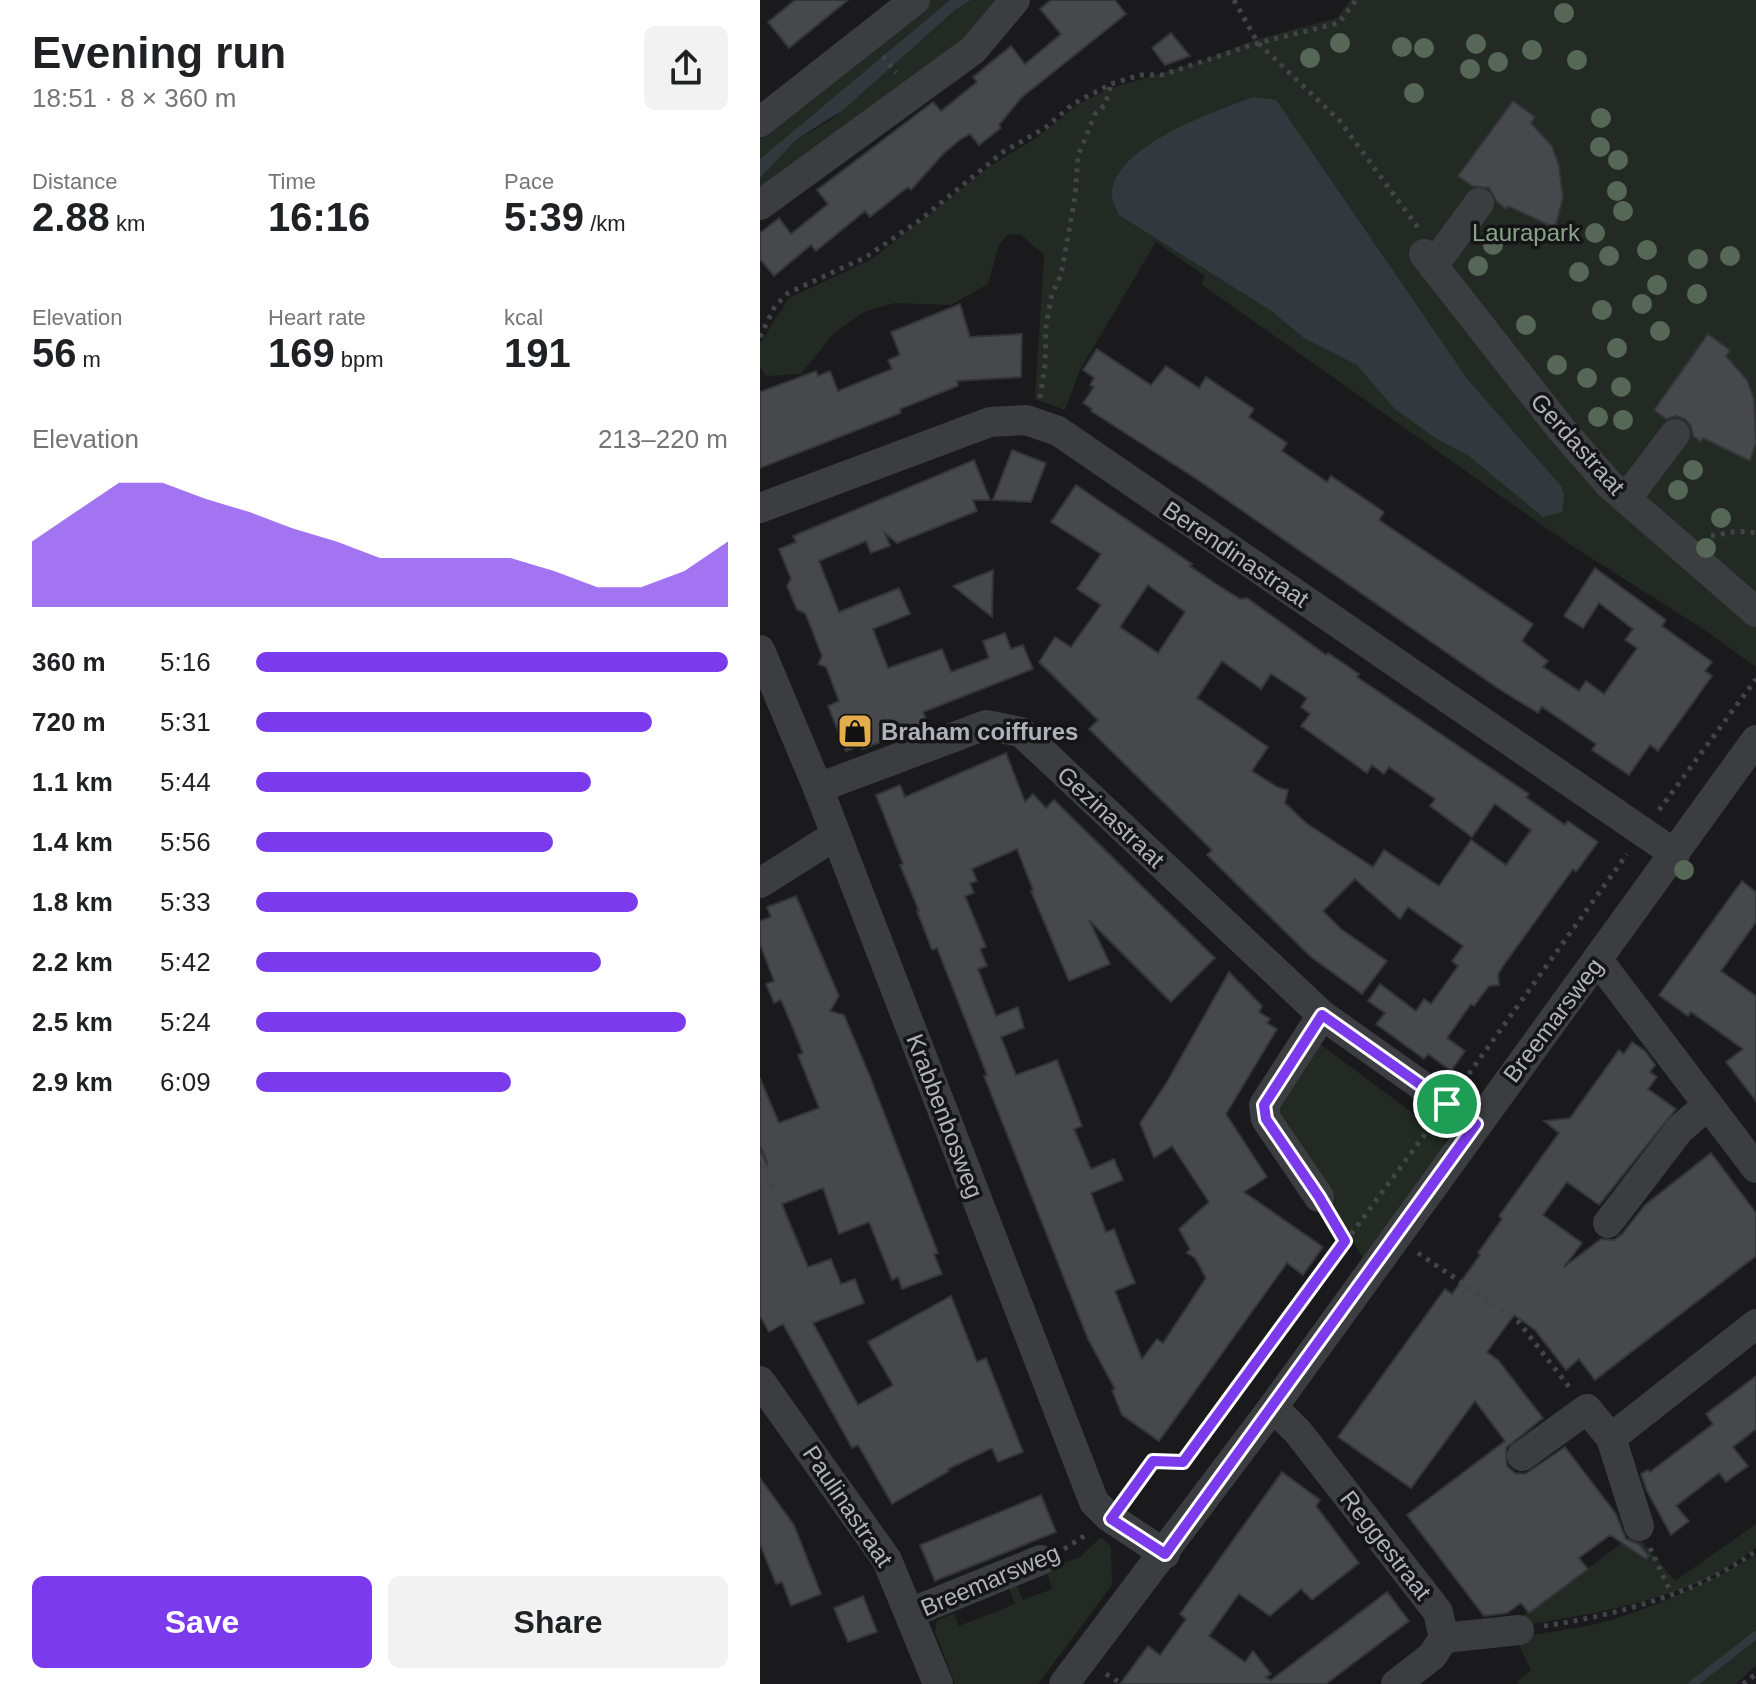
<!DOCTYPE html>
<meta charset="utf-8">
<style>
:root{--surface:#fff;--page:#f2f2f2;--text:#202124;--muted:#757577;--accent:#7c3aed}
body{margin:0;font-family:Arial,sans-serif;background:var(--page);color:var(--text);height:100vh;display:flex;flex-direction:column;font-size:30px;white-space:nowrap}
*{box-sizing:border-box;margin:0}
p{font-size:26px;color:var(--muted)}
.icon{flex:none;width:44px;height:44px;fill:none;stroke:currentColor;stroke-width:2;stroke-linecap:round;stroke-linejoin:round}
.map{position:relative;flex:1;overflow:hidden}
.details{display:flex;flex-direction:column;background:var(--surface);width:760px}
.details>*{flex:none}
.pin{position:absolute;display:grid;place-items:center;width:68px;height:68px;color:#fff;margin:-34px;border:4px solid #fff;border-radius:50%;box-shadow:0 2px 8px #0007}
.round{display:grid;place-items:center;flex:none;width:84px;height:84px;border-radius:12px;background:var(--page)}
.headline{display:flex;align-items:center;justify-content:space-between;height:136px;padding:0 32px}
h1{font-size:44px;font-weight:700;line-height:60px}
.metrics{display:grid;grid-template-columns:repeat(3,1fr);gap:12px;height:136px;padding:8px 32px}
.metrics div{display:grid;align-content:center}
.metrics b{font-size:40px;font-weight:700}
.metrics small{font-size:22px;font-weight:400}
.metrics p{font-size:22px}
.chart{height:224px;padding:16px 32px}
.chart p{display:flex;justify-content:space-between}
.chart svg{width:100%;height:144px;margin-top:8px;fill:var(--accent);opacity:.7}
.action{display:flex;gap:16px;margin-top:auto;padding:16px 32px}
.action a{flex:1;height:92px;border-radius:12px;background:var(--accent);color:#fff;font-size:32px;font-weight:700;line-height:92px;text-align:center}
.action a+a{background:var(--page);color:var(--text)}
ul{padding:0 32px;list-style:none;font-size:26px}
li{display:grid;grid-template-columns:128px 96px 1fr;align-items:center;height:60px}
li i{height:20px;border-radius:10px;background:var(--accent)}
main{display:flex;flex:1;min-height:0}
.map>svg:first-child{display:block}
.green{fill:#222a23}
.water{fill:#31393f}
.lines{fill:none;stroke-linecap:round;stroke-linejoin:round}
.stream{stroke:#31393f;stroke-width:8}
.building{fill:#47484c;stroke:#343538;stroke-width:2;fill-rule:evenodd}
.path{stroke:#424448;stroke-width:5;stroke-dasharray:4 6;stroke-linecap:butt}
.minor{stroke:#3c3d41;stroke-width:30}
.tree{fill:#566657}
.route-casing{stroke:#fff;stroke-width:16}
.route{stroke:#7c3aed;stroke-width:10}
.labels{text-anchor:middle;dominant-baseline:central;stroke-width:7;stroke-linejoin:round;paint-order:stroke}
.park-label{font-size:24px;fill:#87a488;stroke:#151517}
.street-label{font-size:24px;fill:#aeb2bb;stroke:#151517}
.poi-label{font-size:24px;font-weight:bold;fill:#aeb2bb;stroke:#151517;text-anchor:start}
</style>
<main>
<section class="details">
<div class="headline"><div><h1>Evening run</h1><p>18:51 · 8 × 360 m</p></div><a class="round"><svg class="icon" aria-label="share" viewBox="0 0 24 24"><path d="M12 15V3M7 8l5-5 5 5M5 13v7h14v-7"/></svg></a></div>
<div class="metrics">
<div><p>Distance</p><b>2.88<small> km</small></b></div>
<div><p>Time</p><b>16:16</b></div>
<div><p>Pace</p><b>5:39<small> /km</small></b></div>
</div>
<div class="metrics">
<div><p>Elevation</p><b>56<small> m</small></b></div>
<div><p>Heart rate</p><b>169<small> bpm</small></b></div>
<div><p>kcal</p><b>191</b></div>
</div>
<div class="chart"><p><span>Elevation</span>213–220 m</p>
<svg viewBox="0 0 160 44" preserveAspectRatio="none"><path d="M0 44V24L10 15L20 6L30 6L40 11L50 15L60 20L70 24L80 29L90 29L100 29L110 29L120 33L130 38L140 38L150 33L160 24V44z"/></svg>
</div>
<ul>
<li><b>360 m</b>5:16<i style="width:100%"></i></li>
<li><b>720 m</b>5:31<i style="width:84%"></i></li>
<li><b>1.1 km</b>5:44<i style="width:71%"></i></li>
<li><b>1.4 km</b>5:56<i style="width:63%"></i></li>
<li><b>1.8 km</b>5:33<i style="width:81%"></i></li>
<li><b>2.2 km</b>5:42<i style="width:73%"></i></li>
<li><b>2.5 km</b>5:24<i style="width:91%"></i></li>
<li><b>2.9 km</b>6:09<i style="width:54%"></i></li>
</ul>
<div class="action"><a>Save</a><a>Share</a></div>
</section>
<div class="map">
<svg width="996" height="1684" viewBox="0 0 996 1684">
<rect width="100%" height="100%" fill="#1a1a1c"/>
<g class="green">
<polygon points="168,0 190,0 0,159 0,138"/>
<polygon points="211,0 241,0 205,44 0,198 0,178 37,139 68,122 195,10"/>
<polygon points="590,0 996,0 996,667 943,629 806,542 441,284 445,276 396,242 320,370 305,410 275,399 284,255 261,235 248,234 239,245 228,284 191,305 135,303 104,312 74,333 41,374 6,376 0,367 0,343 29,298 112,259 232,165 276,138 319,104 348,89 442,61 494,40 577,18"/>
<polygon points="556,1041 686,1138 684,1146 604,1260 514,1106"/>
<path d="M 996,1524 L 996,1548 C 981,1558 965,1570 949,1578 C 883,1608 810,1617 739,1630 L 778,1606 L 875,1533 L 915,1581 Z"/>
<polygon points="341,1537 351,1547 352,1585 278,1684 195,1684 175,1632 177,1620 194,1614 199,1626 255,1604 249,1589 257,1586 263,1600 292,1589 287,1573 290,1568 320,1557"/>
<path d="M 996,1555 L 996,1665 L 976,1684 L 759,1684 L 757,1681 L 771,1670 L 755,1637 C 782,1633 810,1630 836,1624 C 893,1609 945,1584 996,1555 Z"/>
</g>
<g class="water">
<polygon points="190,0 211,0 195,10 83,110 37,139 0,178 0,159"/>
<path d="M 493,97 L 516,100 L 708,380 L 801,486 L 804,495 L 802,512 L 783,517 L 709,456 L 674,437 L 634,408 L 597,365 L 544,338 L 513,312 L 359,215 C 356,208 351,199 352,191 C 359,144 454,112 493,97 Z"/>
</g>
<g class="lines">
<polyline class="stream" points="933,1684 996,1635"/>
</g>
<g class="building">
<polygon points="35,0 88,0 29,48 8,22"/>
<polygon points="291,0 355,0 366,14 261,98 239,125 241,128 219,145 210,134 201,139 183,154 151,190 148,187 110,217 105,211 56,251 51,245 14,276 0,259 0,233 19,218 31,234 68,204 57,190 173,102 181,111 217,82 213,77 251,46 265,64 301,34 280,9"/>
<polygon points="411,33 430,56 405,65 392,48"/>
<polygon points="753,101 775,117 771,123 792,146 799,166 803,198 795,228 748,206 746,209 737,202 729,188 712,186 698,176"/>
<polygon points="200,304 210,337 262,334 261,377 197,381 198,386 140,409 141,413 0,468 0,392 56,371 58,376 70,371 78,391 132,369 128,360 140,355 131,332"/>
<polygon points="948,334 970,350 966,356 987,380 994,399 996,443 990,461 943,438 941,442 933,436 931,426 925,419 916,416 906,419 894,410"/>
<polygon points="337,349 391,385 406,366 439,388 446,377 494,409 489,417 527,443 522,451 567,482 571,476 624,512 619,520 773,624 762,641 788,661 783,667 819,691 826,681 844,694 877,648 865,640 873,629 839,603 823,628 804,616 835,568 906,620 902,626 952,662 945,671 952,676 898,751 890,745 869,775 832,750 836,744 782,707 778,713 739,689 438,480 331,411 332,409 323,403 334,387 330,385 334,378 323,370"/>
<polygon points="252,450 286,463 271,502 233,500"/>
<polygon points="214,460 230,500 213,500 217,511 137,543 125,533 130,546 111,553 106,541 59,561 79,612 139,588 150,614 113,629 128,668 182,649 191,672 229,658 223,641 245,633 251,649 263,645 273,669 163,712 168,723 103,749 101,745 86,751 68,706 79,701 66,667 58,664 62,656 48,620 45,613 37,610 27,586 31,579 19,549 36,542 33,536"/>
<path d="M 316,485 L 432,564 L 430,566 L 456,584 L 480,599 L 487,598 L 566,655 L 568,653 L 599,674 L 597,677 L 769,794 L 766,797 L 805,825 L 808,821 L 838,842 L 816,872 L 813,869 L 743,966 L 738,974 L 739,985 L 729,986 L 714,1006 L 711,1004 L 687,1038 L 705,1051 L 691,1071 L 668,1054 L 664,1059 L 616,1024 L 625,1013 L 608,1001 L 620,984 L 656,1011 L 664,999 L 671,1004 L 698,966 L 692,961 L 703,946 L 648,907 L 640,919 L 595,879 L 563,911 L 581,929 L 627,961 L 602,994 L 551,957 L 447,855 L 452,850 L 329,729 L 338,720 L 279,662 L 295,637 L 311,647 L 341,605 L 317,589 L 341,554 L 291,522 ZM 388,585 L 425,612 L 398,653 L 360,627 ZM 462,661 L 501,689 L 511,674 L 547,698 L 541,707 L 550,714 L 541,726 L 607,773 L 612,765 L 624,774 L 629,767 L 675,799 L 670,806 L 712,837 L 735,804 L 771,830 L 746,865 L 711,840 L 679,886 L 624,850 L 613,867 L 546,823 L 525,803 L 528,790 L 517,787 L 492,771 L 508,747 L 437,698 Z"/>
<polygon points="233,570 232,617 193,586"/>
<polygon points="246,753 265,802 273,794 286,808 294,800 455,958 411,1002 329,920 350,964 309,981 271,891 273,890 257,849 212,869 217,881 210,883 214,893 205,896 226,947 220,949 227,966 218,969 236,1016 258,1007 264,1028 241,1037 256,1075 297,1060 322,1126 314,1129 331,1169 354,1159 363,1180 331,1193 346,1232 354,1229 375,1283 355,1291 382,1359 397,1339 403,1343 446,1278 435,1258 427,1253 430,1249 419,1229 449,1202 412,1146 394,1158 380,1123 407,1082 469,972 502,1006 499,1012 510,1019 507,1023 517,1029 466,1114 507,1177 484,1192 563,1247 543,1275 527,1263 399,1441 362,1415 352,1390 355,1389 328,1339 224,1076 227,1075 177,948 172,950 157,911 159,911 140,865 143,864 116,795 140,785 145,797"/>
<polygon points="982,881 996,892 996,922 961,971 996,996 996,1101 966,1062 983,1049 931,1012 928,1016 899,995"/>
<polygon points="36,896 79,996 70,1011 84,1015 109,1074 178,1253 174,1254 182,1274 142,1289 138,1277 132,1280 109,1222 79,1234 63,1188 22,1204 31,1226 48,1267 71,1259 81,1284 95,1279 104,1303 53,1323 98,1405 133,1385 108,1342 191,1296 217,1362 226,1358 263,1452 238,1462 232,1448 188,1469 189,1471 132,1504 98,1445 92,1448 23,1324 9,1332 0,1316 0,1151 8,1165 0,1145 0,1078 19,1123 59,1108 38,1055 43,1053 32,1026 21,1000 14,1003 6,984 14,981 0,944 0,921 11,917 7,907"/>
<polygon points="872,1042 885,1051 895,1065 890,1072 897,1077 888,1089 916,1109 839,1205 807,1182 783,1215 822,1243 804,1267 841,1239 854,1240 862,1234 885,1205 951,1153 996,1213 996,1256 835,1380 819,1359 806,1370 775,1330 754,1315 727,1352 738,1360 783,1418 746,1448 747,1466 755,1473 765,1474 805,1447 856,1514 866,1539 879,1544 889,1556 886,1559 850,1535 819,1558 828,1569 769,1613 761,1603 747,1613 724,1616 647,1515 745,1441 715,1401 651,1488 578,1437 685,1289 692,1294 720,1255 718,1253 742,1219 739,1216 799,1133 784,1121 810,1118 859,1050 864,1054"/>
<polygon points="996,1376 996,1429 973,1447 988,1466 966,1482 959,1473 916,1506 929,1521 911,1535 887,1491 881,1474 888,1470 890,1472 953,1424 946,1414"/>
<polygon points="522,1472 560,1500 556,1506 599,1563 552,1600 541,1589 510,1616 479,1594 449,1636 485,1662 493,1651 511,1674 506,1677 511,1680 627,1592 649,1621 566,1684 360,1684 388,1646 400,1655 426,1619 420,1614"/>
<polygon points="0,1478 34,1525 61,1594 31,1606 22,1582 16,1584 0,1544"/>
<polygon points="281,1495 296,1532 175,1581 160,1545"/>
<polygon points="103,1596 117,1632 88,1642 74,1608"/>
</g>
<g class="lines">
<g class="path">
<polyline points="474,0 498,43 579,120 659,229"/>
<polyline points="123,56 136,73"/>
<polyline points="0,337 15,306 28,293 106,257 160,220 243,152 285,128 313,104 351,84 380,75 402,75 498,43 579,23 596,0"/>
<polyline points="280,398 285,365 286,326 292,294 301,275 315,197 318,156 335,114 345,105 351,85"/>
<polyline points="951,536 979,531 996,533"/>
<polyline points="899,810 996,679"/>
<polyline points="703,1082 867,854"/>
<polyline points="0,1156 16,1194"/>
<polyline points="572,1218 591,1251"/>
<polyline points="658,1253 757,1320 810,1388"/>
<polyline points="366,1499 393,1461 423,1462 671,1126"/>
<polyline points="890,1548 911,1593"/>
<polyline points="304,1549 329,1533"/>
<path d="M 784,1626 C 857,1615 936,1594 996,1551"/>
<polyline points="346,1674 362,1684"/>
<polyline points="983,1684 996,1674"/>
</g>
<g class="minor">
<polyline points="0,122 155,0"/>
<polyline points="0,205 213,50 255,0"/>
<polyline points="664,254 801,429 849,484 996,612"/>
<polyline points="673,266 719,203"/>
<polyline points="866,499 915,434"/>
<polyline points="0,508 230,422 266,420 298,431 915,854"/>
<polyline points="0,650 58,788 334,1502 349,1517 405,1554"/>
<polyline points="58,788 226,725 261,732 562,1015 716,1124"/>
<polyline points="0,883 76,835"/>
<polyline points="838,960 996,1168"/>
<polyline points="559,1197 506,1119 504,1105 562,1015"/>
<polyline points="848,1223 920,1129 948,1105"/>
<polyline points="0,1381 127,1560 178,1684"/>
<polyline points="513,1407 538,1432 678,1612 684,1638 672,1656 636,1684"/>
<polyline points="851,1438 996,1324"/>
<polyline points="762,1456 827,1409 851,1438 879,1526"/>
<polyline points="150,1613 281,1560"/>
<polyline points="684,1638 759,1630"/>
<polyline points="304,1684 513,1407 996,740"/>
</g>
</g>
<g class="tree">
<circle cx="804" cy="13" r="10"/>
<circle cx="580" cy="43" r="10"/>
<circle cx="716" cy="44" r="10"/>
<circle cx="642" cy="47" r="10"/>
<circle cx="664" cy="48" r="10"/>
<circle cx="772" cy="50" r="10"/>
<circle cx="550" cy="58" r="10"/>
<circle cx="817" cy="60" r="10"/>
<circle cx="738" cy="62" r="10"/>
<circle cx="710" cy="69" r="10"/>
<circle cx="654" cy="93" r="10"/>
<circle cx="841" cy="118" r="10"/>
<circle cx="840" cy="147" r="10"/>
<circle cx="858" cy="160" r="10"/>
<circle cx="857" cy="191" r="10"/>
<circle cx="863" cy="211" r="10"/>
<circle cx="835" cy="233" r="10"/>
<circle cx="733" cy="245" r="10"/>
<circle cx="887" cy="250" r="10"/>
<circle cx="849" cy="256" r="10"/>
<circle cx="970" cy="256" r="10"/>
<circle cx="938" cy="259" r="10"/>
<circle cx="718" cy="266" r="10"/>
<circle cx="819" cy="272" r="10"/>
<circle cx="897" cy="285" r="10"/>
<circle cx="937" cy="294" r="10"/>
<circle cx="882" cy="304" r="10"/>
<circle cx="842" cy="310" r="10"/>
<circle cx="766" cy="325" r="10"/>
<circle cx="900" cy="331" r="10"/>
<circle cx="857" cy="348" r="10"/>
<circle cx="797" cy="365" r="10"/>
<circle cx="827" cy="378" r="10"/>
<circle cx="861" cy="387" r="10"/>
<circle cx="838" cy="417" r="10"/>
<circle cx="863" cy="420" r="10"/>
<circle cx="933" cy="470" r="10"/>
<circle cx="918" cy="490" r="10"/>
<circle cx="961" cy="518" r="10"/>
<circle cx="946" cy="548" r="10"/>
<circle cx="924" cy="870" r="10"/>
</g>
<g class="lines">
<defs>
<polygon id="route" points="562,1015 716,1124 405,1554 351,1519 393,1461 423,1462 585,1241 559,1197 506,1119 504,1105"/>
</defs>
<use href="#route" class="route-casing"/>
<use href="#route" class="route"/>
</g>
<defs>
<symbol id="shop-square" viewBox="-11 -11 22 22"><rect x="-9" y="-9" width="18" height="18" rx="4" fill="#e3ad4c" stroke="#151517"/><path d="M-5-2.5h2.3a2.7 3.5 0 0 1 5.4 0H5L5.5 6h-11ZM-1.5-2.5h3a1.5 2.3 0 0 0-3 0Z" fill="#111"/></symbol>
</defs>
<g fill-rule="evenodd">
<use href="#shop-square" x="75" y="711" width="40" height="40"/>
</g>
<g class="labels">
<g class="park-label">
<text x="766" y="232">Laurapark</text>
</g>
<g class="street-label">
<text transform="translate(818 444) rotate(48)">Gerdastraat</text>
<text transform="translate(476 554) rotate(34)">Berendinastraat</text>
<text transform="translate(351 817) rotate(43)">Gezinastraat</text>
<text transform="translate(793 1020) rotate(-53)">Breemarsweg</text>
<text transform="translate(185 1116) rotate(69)">Krabbenbosweg</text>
<text transform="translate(88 1506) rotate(56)">Paulinastraat</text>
<text transform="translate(626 1545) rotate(52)">Reggestraat</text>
<text transform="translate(230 1580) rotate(-23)">Breemarsweg</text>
</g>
<g class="poi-label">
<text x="121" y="731">Braham coiffures</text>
</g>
</g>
</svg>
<div class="pin" style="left:687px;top:1104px;background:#1e9e55"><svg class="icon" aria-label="arrive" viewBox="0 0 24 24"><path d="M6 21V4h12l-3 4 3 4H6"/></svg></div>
</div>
</main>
